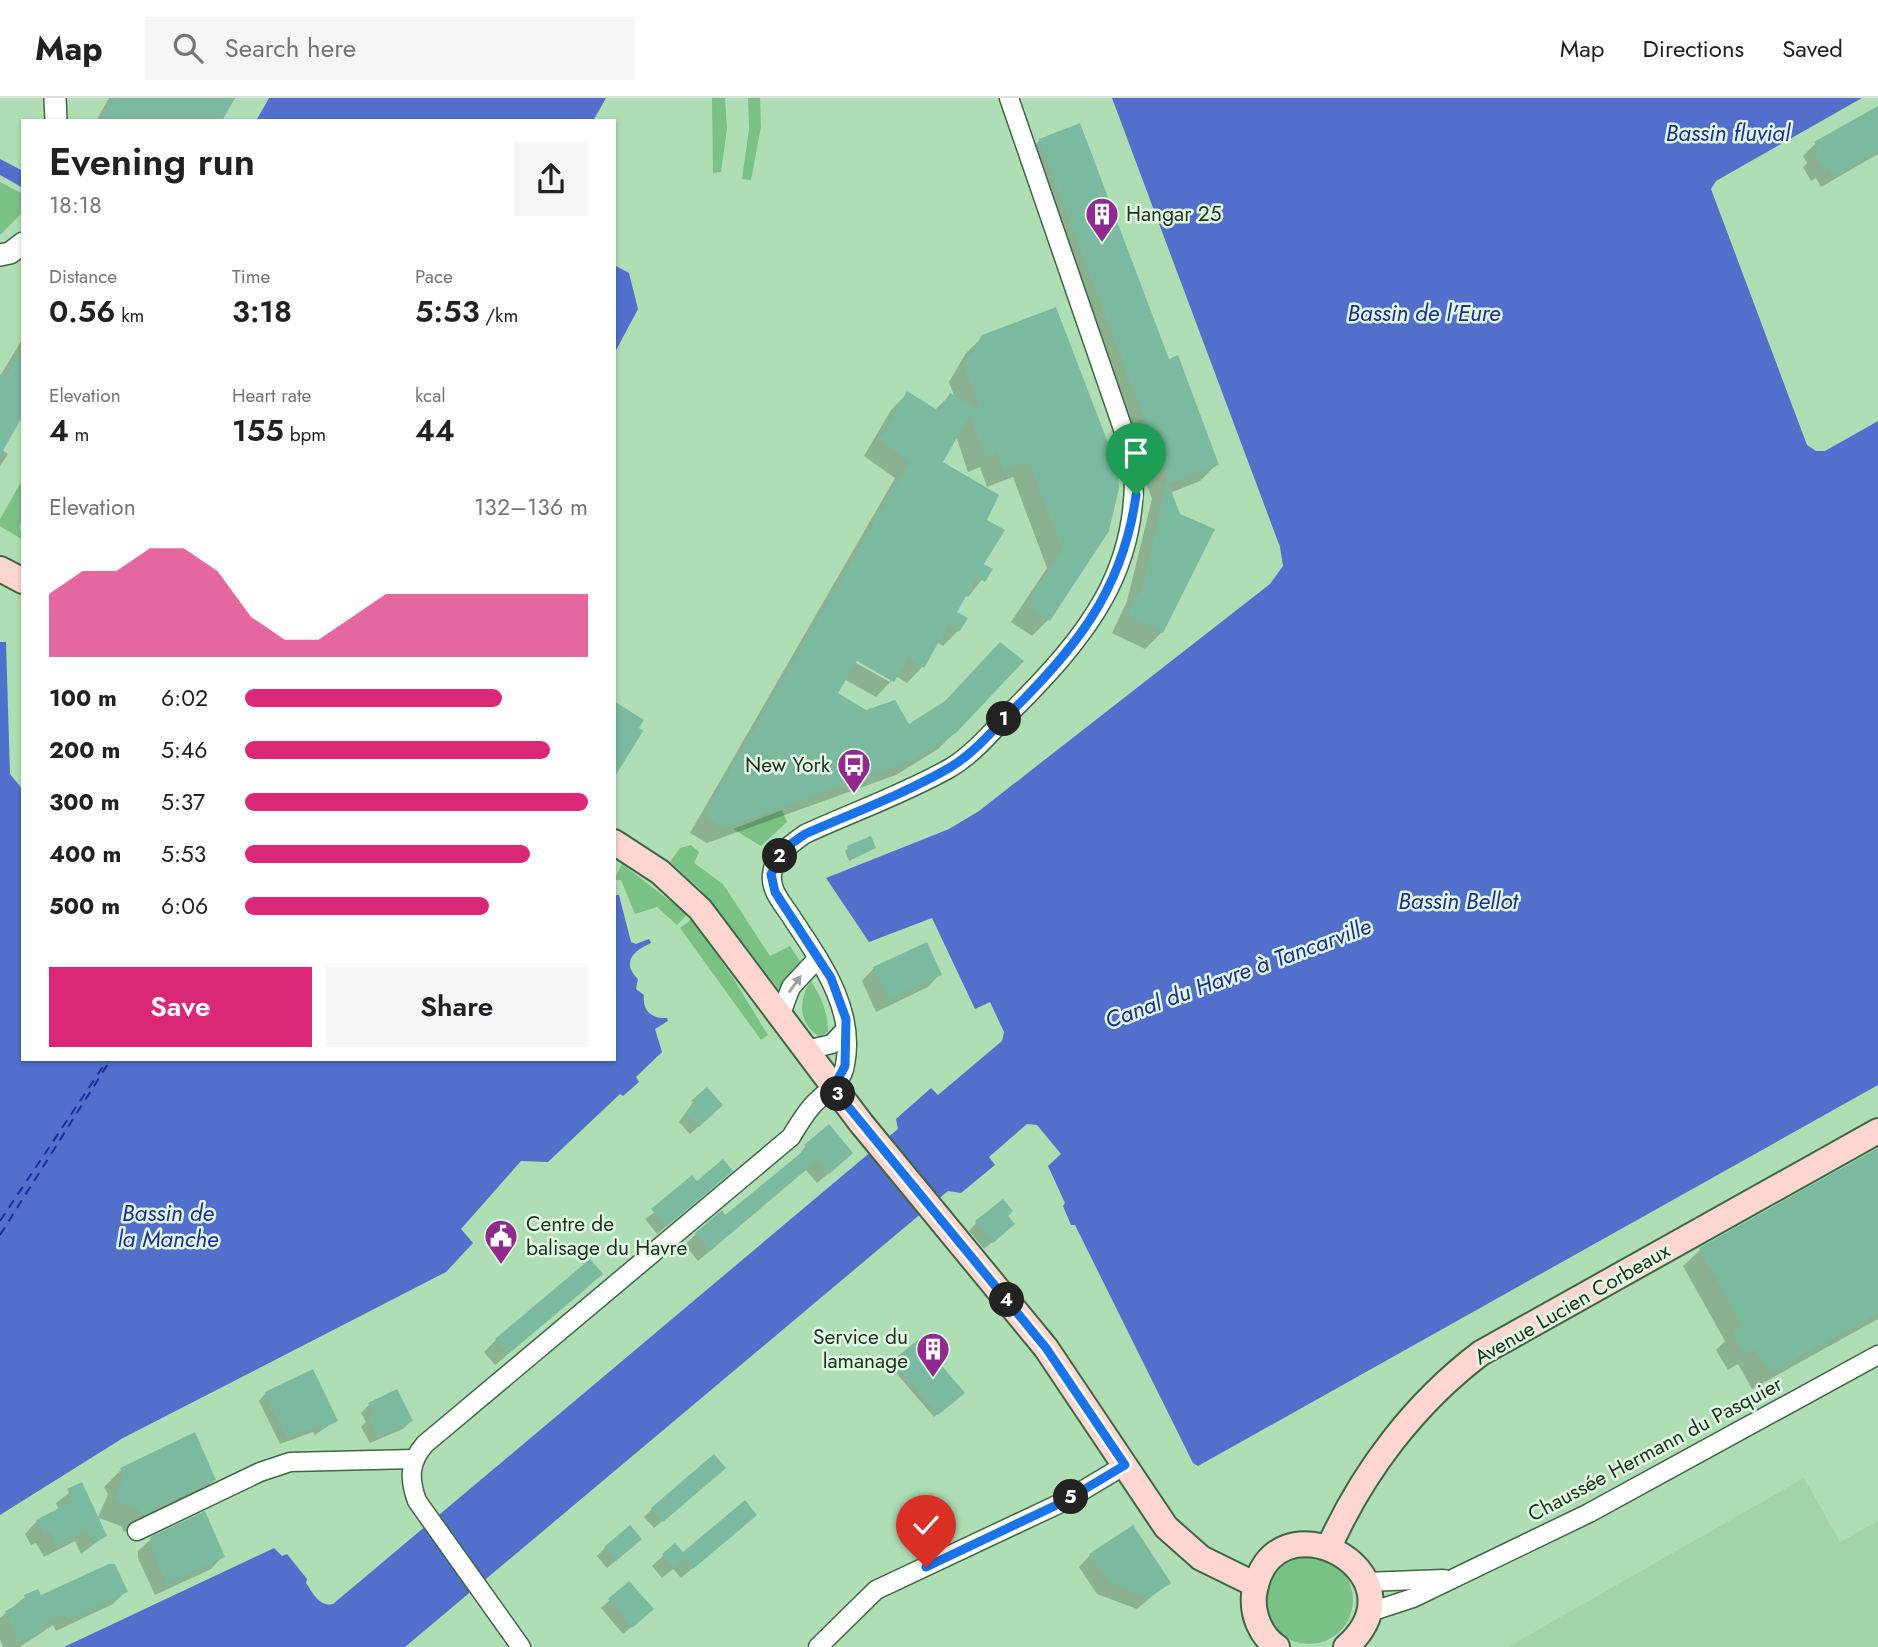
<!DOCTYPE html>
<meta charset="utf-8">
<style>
:root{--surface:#fff;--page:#f6f6f6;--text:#202124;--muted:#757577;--line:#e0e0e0;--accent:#db2777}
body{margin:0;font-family:Jost,sans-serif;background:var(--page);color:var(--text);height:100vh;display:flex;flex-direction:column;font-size:26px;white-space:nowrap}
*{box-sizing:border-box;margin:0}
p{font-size:23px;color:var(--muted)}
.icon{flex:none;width:38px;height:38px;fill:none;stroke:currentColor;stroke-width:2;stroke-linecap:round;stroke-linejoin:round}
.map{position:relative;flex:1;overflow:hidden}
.panel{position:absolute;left:21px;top:21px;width:595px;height:942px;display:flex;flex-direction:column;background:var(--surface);border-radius:0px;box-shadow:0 2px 5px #0004}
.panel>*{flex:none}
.pin{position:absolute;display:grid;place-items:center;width:60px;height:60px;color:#fff;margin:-72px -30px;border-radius:50% 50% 50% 0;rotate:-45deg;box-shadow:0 0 7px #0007}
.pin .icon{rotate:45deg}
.km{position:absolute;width:35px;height:35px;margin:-18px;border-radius:50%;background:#222;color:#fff;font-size:19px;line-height:35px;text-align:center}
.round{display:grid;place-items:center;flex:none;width:74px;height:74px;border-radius:0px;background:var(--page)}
.summary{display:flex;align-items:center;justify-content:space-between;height:119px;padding:0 28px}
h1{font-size:38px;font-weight:600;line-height:52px}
.stats{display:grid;grid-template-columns:repeat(3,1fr);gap:10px;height:119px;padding:7px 28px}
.stats div{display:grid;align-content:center}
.stats b{font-size:30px;font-weight:600}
.stats small{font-size:19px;font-weight:400}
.stats p{font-size:19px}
.chart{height:196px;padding:14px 28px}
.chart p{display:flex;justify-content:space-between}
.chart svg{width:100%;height:126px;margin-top:7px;fill:var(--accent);opacity:.7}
.primary-button{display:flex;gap:14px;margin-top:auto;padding:14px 28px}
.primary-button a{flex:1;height:80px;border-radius:0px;background:var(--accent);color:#fff;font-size:28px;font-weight:600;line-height:80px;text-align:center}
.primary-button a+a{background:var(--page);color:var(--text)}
ul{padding:0 28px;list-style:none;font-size:23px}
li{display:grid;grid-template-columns:112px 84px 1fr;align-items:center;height:52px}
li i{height:18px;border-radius:9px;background:var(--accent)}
header{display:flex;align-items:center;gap:42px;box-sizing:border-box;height:98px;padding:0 35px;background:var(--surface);border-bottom:2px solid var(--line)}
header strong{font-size:33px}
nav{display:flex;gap:38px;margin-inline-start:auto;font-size:24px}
.search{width:490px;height:63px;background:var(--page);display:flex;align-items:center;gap:18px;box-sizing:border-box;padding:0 24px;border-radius:0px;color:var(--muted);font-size:26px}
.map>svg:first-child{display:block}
.built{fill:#a0d4a6}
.green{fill:#7ac185}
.water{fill:#5270cb}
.shadow{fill:#0003;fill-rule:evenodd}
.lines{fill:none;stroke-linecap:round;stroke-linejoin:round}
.ferry{stroke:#1c2d9a;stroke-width:2;stroke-dasharray:9 7;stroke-linecap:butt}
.building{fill:#7bbaa1}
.minor-casing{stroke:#3d6744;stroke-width:21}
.tertiary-casing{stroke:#3d6744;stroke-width:24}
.secondary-casing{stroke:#3d6744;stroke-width:28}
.minor{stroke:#fff;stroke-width:18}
.tertiary{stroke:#fff;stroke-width:21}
.secondary{stroke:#fed6d1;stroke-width:24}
.oneway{fill:#99a29b}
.route-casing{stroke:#fff;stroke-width:14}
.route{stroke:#1a73e8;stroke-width:9}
.labels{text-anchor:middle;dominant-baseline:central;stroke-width:5;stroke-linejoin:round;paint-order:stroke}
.poi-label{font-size:21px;fill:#1d3020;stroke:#e1f8e3;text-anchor:start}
.street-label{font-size:21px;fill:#1d3020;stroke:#e1f8e3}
.water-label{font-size:23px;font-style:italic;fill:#1c2d9a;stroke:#e1f8e3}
</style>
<header>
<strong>Map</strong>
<div class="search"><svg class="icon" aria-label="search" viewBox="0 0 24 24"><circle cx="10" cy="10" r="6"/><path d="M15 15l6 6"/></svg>Search here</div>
<nav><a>Map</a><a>Directions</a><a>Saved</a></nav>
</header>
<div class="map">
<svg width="1878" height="1549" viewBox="0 0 1878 1549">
<rect width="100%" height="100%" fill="#afdeb5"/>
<polygon class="built" points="1804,1380 1840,1444 1878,1423 1878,1549 1508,1549"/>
<g class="green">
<polygon points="712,0 725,0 727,30 721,74 713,75"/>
<polygon points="748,0 760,0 761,29 751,82 742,81 749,31"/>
<polygon points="0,84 23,96 23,114 0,137"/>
<polygon points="23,381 23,422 19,428 23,442 0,428 0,421"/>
<polygon points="782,712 787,724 761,748 733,731"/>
<polygon points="691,747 699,754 694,765 723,786 770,858 790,848 801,865 782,895 700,791 670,764 680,750"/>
<polygon points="622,766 687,816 677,827 657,809 635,816 621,782 614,782"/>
<polygon points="692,821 733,880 768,937 761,942 680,830"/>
<path d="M 811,883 C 821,899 828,914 828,934 L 820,939 C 798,926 798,902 811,883 Z"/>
<circle cx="1309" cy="1502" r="44"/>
</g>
<g class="water">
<polygon points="269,0 606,0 593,23 256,23"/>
<path d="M 1112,0 L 1862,0 L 1716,83 L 1711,91 L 1807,347 L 1816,353 L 1825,353 L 1878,323 L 1878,987 L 1198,1368 L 1193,1365 L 1075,1127 L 1071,1127 L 1063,1108 L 1065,1105 L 1048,1068 L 1061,1056 L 1037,1027 L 1027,1026 L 989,1059 L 995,1067 L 961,1095 L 948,1093 L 405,1549 L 64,1549 L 274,1450 L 282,1458 L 287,1456 L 307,1481 L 306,1485 C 313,1495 319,1509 333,1506 L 898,1031 L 896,1021 L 931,990 L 938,997 L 1002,943 L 1004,934 L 990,904 L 975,911 L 932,820 L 869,844 L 826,780 L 949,731 L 979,713 L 1270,486 L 1283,468 L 1280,449 Z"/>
<polygon points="0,61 23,73 23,90 0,77"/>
<polygon points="614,167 629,175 638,211 614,256"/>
<path d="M 0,544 L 6,544 L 10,676 L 23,692 L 23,961 L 614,961 L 614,797 L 619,797 L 631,844 L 636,846 L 649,841 L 651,845 C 635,852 620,864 638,881 L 636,891 L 644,897 C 642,912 651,921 667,920 L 668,923 L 655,931 L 662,954 L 636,979 L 639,984 L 623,998 L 620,996 L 548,1064 L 521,1063 L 461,1131 L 473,1145 L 446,1174 L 123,1340 L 0,1417 Z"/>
</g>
<g class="shadow">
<polygon points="109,0 233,0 220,23 96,23"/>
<polygon points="1878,16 1878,56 1821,89 1816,80 1811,83 1803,69 1807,65 1803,58 1815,46"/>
<polygon points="1040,42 1168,263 1217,366 1200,383 1170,395 1162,534 1145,551 1112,535 1127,503 1152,401 1023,59"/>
<path d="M 983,239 L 1116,371 L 1048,522 L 1032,538 L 1011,524 L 1047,470 L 1013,379 L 987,389 L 980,369 L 968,374 L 956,338 L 940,365 L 985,422 L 982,467 L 990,472 L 968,499 L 964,497 L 954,514 L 959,532 L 943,548 L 937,544 L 923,568 L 907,585 L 896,578 L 876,599 L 844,581 L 835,596 L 866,614 L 908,628 L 955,634 L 938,651 L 896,677 L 707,745 L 690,735 L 895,380 L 864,358 L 891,312 L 907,296 L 935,312 L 950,297 L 955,300 L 949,284 L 966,255 ZM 850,557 L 890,580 L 890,584 L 849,561 Z"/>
<polygon points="23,240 23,314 2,352 8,356 0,368 0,278"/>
<polygon points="848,750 874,750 849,763 845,753"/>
<polygon points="874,870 940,876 928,889 876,914 862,883"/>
<polygon points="693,1004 713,1015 690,1036 679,1024"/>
<polygon points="806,1048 840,1066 817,1085 806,1072 698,1163 685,1147 696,1136 725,1119 796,1061"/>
<polygon points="1878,1052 1878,1221 1752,1291 1738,1266 1728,1272 1716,1252 1725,1243 1683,1168 1700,1152"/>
<polygon points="722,1081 657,1136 645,1121 697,1085"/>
<polygon points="1006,1118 1005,1134 984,1151 969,1133 976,1125"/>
<polygon points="588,1189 495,1267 484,1254 496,1242"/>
<polygon points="918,1243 959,1298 934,1319 890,1268"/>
<polygon points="266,1295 335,1323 315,1337 313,1334 280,1346 259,1303"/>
<polygon points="369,1307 411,1323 403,1331 370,1345 361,1329 366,1324 361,1315"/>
<polygon points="121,1372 214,1382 197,1399 124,1434 121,1428 99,1420 105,1438 81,1456 75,1443 44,1459 36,1445 31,1447 25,1436 37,1423 59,1412 56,1405 81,1386 98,1419 108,1396 104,1389"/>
<polygon points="716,1378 654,1430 644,1419 652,1411"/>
<polygon points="744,1428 681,1480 673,1471 662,1480 652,1468 675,1447 682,1456"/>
<polygon points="151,1441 223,1458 211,1471 155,1497 138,1460 138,1453"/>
<polygon points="632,1449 607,1470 597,1458 605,1450"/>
<polygon points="1090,1457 1168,1485 1137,1511 1097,1496 1079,1469"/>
<polygon points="629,1485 643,1519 623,1536 601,1510"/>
<polygon points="125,1494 113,1506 56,1533 53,1527 20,1549 3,1549 0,1541 0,1520 25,1499"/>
</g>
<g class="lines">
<g class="ferry">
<polyline points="0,1123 108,961"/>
<polyline points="0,1137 111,961"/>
</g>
</g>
<g class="building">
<polygon points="114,0 235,0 222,23 101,23"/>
<polygon points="1878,8 1878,53 1834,78 1828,69 1824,72 1814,55 1819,52 1814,44"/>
<polygon points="1080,25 1169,261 1178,257 1219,367 1169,386 1039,41"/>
<polygon points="1056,209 1118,371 1119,390 1109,433 1050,523 1026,508 1062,452 1029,364 1004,374 997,354 985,359 970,317 943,364 999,397 987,422 1005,432 984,466 993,471 985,484 977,479 957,514 968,520 960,533 949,526 924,570 908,560 894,584 857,563 838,595 866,612 895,602 909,626 945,603 1000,544 1024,563 956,635 914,662 725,730 704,718 910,363 879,342 907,293 939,313 950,295 981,312 964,267 982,237"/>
<polygon points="23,250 23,317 0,358 0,276 6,279"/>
<polygon points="1167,382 1180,416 1215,431 1163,535 1127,518 1144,485"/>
<polygon points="614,603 644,622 639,630 643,633 614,680"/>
<polygon points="871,738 876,750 853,761 847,748"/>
<polygon points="927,844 942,877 889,902 873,869"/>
<polygon points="707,989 723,1007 699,1029 685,1015 695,1006 691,1003"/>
<polygon points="829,1026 853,1055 829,1076 817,1062 710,1153 695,1135 722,1112 725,1117 807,1050 804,1047"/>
<polygon points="1878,1050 1878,1215 1769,1276 1755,1251 1744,1257 1732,1234 1742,1228 1699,1150"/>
<polygon points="723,1061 733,1073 666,1129 651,1111 692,1077 697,1083"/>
<polygon points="1003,1101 1013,1113 1008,1118 1015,1126 993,1145 975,1123"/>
<polygon points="590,1161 603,1176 508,1256 495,1241"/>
<polygon points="919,1241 965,1295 938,1317 892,1263"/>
<polygon points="313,1271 338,1323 322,1331 321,1328 287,1339 265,1294"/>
<polygon points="397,1291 413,1323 378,1338 368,1319 374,1316 368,1305"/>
<polygon points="195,1334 216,1382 141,1418 138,1411 114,1403 124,1378 120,1370"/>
<polygon points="714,1356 726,1370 663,1424 651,1410"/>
<polygon points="82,1384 107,1438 94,1445 87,1432 57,1448 49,1433 44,1436 36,1422 73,1403 67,1391"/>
<polygon points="745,1402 757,1417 693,1471 685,1461 674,1471 662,1456 675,1445 683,1454"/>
<polygon points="205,1413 225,1459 167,1486 150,1447 152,1445 150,1439"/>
<polygon points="630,1427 642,1441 616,1463 604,1449"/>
<polygon points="1133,1427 1171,1485 1149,1500 1109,1485 1089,1456"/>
<polygon points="109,1466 115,1466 128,1494 68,1522 66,1515 41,1527 44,1533 19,1544 5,1513 27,1503 24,1497 38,1491 41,1497"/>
<polygon points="629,1483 654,1511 632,1530 608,1501"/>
</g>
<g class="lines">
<defs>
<g id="minor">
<polyline points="780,918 791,889 818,860"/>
<polyline points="806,952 832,946 845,932"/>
<polyline points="137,1433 260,1374 290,1364 414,1361"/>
<polyline points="1365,1484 1444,1481"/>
<polyline points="1367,1515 1413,1500 1589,1415 1878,1257"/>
<path d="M 521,1549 L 417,1403 C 409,1381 409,1364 425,1346 L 791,1039 C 797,1029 804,1017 812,1008 C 824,994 842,987 845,967 C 856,911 821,864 792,820 C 784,807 770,793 772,777 C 773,758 791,746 805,736 C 853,714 904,696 950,670 C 974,656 993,632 1012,613 C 1087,538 1142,471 1133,360 L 1009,0"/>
<polyline points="818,1549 876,1492 1065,1403 1125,1367"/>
</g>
<g id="tertiary">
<polyline points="55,0 56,23"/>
<polyline points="0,157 10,155 23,145"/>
</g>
<g id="secondary">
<polyline points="0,471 23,483"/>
<polyline points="614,744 660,774 700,811 861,1025 1046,1250 1166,1429 1201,1460 1256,1487"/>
<path d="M 1329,1449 C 1363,1373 1415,1305 1481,1255 L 1878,1033"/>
<path d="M 1277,1549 C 1261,1538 1252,1517 1254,1497 C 1269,1390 1431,1474 1346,1549"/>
</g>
</defs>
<use href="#minor" class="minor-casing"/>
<use href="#tertiary" class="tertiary-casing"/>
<use href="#secondary" class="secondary-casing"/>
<use href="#minor" class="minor"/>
<use href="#tertiary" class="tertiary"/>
<use href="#secondary" class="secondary"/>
</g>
<defs><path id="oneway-solid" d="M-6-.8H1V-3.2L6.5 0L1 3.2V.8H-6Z" transform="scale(1.75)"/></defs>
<use class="oneway" href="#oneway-solid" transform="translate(795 886) rotate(-54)"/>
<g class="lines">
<defs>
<path id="route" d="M 926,1469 L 1065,1403 L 1125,1367 L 1046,1250 L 833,990 L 845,968 L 846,921 L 831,880 L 775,794 L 771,776 L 788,748 L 805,736 C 853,715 904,696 949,670 C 972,657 990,635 1008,617 C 1075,551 1123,493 1136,397"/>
</defs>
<use href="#route" class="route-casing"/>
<use href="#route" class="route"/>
</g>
<defs>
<symbol id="building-pin" viewBox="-11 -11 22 30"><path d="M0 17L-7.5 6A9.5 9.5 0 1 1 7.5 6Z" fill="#902a8f" stroke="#e1f8e3"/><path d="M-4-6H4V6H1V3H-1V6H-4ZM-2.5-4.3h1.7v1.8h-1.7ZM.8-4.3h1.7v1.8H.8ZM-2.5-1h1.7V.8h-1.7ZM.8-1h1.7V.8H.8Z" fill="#fff"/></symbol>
<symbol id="bus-pin" viewBox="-11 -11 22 30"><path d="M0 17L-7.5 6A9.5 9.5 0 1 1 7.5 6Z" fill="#902a8f" stroke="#e1f8e3"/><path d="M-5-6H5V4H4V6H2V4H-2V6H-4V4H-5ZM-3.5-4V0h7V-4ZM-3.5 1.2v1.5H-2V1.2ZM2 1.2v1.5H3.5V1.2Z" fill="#fff"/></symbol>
<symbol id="civic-pin" viewBox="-11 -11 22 30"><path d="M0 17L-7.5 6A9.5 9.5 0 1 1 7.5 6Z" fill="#902a8f" stroke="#e1f8e3"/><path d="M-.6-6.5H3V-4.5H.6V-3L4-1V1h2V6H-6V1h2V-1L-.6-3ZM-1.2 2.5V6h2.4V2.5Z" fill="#fff"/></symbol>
</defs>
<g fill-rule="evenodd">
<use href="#building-pin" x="1083" y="97" width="38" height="52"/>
<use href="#bus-pin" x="835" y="648" width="38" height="52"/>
<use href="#civic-pin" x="482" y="1119" width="38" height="52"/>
<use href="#building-pin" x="914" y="1232" width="38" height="52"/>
</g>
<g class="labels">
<g class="poi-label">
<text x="1126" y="116">Hangar 25</text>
<text x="830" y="667" text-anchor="end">New York</text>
<text x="526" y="1126">Centre de<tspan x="526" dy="24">balisage du Havre</tspan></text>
<text x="908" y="1239" text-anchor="end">Service du<tspan x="908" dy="24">lamanage</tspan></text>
</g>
<g class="street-label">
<text transform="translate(1572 1206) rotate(-30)">Avenue Lucien Corbeaux</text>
<text transform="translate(1655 1351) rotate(-28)">Chaussée Hermann du Pasquier</text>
</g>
<g class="water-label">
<text x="1728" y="35">Bassin fluvial</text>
<text x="1424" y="215">Bassin de l'Eure</text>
<text x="1458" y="803">Bassin Bellot</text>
<text transform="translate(1238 875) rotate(-20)">Canal du Havre à Tancarville</text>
<text x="168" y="1115">Bassin de<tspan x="168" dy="26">la Manche</tspan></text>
</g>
</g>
</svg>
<div class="pin" style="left:1136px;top:397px;background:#1e9e55"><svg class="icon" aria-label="arrive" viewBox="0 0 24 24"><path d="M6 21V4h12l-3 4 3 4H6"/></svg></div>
<div class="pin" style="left:926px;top:1469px;background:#d93025"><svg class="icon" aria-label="check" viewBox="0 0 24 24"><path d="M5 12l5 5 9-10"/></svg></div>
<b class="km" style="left:1004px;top:621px">1</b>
<b class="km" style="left:780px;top:758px">2</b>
<b class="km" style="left:838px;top:996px">3</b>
<b class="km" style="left:1007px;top:1202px">4</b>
<b class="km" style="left:1071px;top:1399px">5</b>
<section class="panel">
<div class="summary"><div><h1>Evening run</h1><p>18:18</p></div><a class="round"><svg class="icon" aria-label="share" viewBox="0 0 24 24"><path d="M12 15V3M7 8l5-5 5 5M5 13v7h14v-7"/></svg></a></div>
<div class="stats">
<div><p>Distance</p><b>0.56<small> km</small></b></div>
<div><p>Time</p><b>3:18</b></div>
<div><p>Pace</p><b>5:53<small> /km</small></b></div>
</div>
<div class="stats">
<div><p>Elevation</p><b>4<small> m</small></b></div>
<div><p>Heart rate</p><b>155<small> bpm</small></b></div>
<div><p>kcal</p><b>44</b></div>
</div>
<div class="chart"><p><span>Elevation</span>132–136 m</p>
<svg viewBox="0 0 160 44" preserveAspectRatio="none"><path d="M0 44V22L10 14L20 14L30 6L40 6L50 14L60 30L70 38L80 38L90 30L100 22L110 22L120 22L130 22L140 22L150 22L160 22V44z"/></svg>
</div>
<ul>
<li><b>100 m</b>6:02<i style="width:75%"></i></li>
<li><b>200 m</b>5:46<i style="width:89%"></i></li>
<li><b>300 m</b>5:37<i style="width:100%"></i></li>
<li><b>400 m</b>5:53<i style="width:83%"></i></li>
<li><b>500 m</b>6:06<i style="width:71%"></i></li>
</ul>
<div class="primary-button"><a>Save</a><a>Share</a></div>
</section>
</div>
